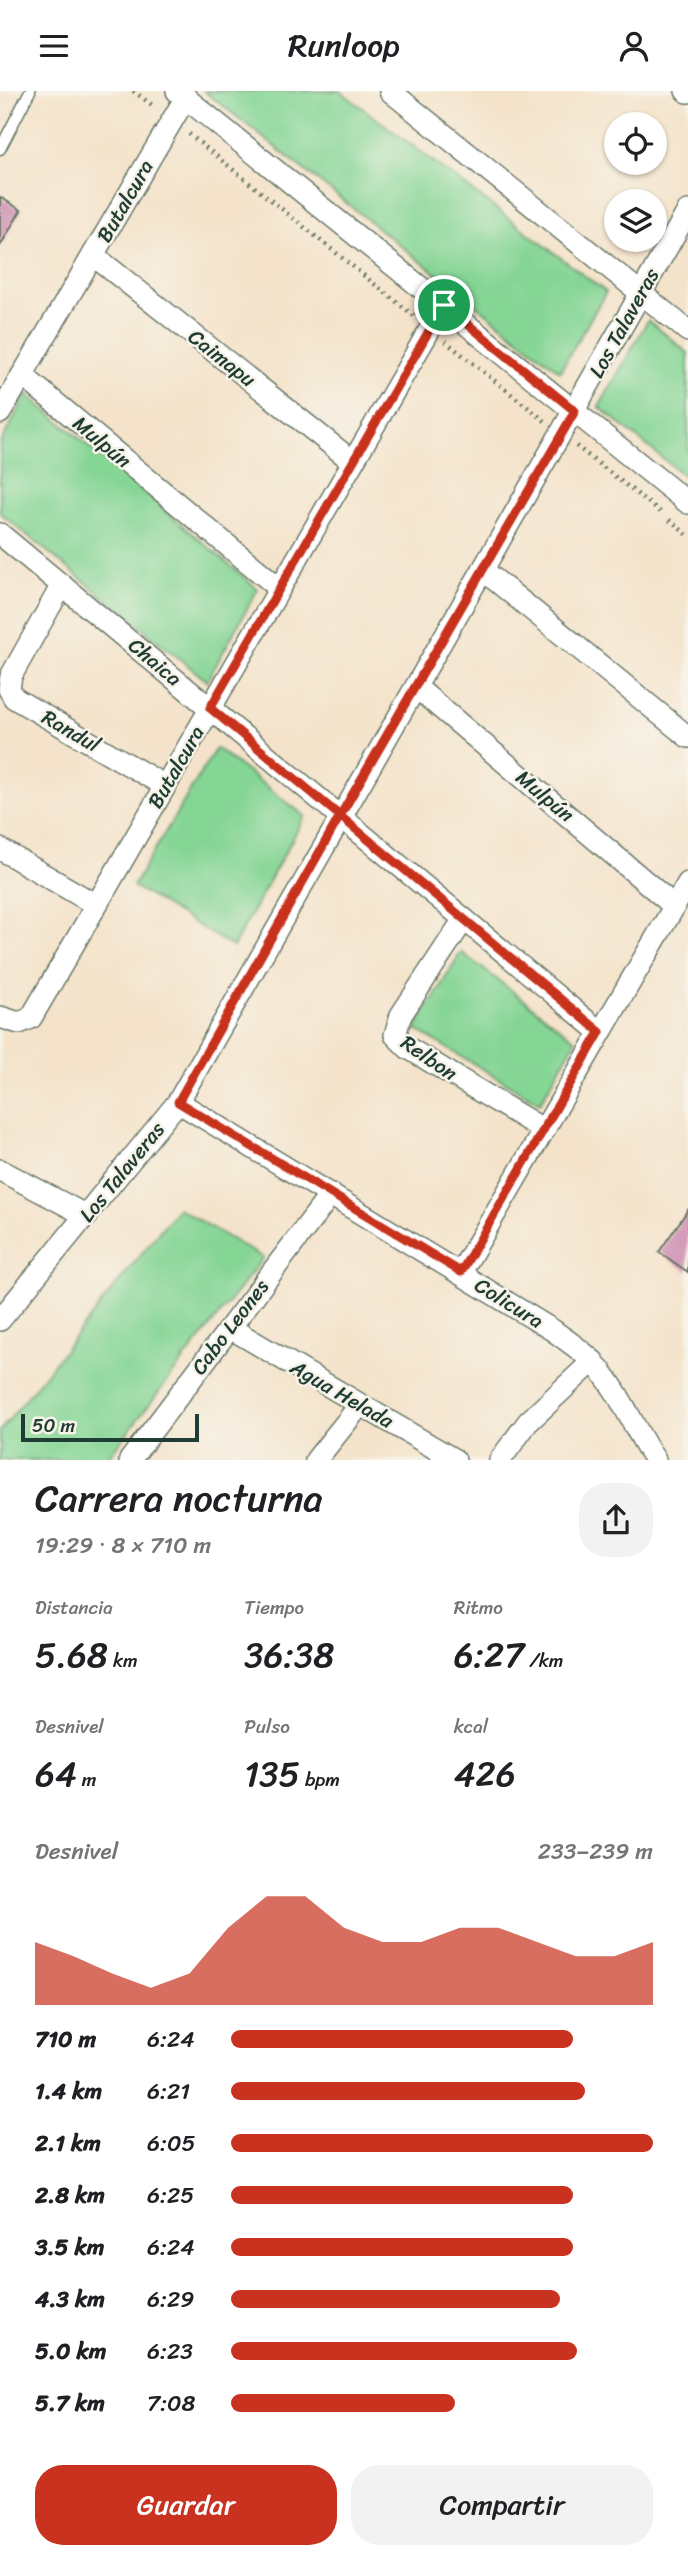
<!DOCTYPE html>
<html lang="es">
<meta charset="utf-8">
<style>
:root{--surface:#fff;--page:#f2f2f2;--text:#202124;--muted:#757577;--accent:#c8321e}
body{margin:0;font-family:Sriracha,sans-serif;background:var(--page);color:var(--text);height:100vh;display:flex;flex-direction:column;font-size:26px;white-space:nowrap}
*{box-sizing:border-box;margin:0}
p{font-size:23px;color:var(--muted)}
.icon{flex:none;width:38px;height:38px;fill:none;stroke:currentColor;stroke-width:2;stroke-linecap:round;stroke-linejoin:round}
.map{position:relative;height:1369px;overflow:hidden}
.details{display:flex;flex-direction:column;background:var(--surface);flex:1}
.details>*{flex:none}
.controls{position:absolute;left:604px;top:21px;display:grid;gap:14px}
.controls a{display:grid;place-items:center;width:63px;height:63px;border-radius:50%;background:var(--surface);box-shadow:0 2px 5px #0004;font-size:35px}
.scale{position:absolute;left:21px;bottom:18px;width:178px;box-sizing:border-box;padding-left:7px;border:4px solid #1f3d34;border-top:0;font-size:19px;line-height:24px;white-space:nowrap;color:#1f3d34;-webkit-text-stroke:5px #f7f3e8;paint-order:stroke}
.pin{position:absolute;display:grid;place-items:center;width:60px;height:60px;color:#fff;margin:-30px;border:4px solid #fff;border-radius:50%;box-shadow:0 2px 7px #0007}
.round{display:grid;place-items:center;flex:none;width:74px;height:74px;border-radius:28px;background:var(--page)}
.summary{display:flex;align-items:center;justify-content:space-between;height:119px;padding:0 35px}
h1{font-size:38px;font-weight:600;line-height:52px}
.figures{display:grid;grid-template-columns:repeat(3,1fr);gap:10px;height:119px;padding:7px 35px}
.figures div{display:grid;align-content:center}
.figures b{font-size:35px;font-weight:600}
.figures small{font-size:19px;font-weight:400}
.figures p{font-size:19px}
.chart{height:196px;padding:14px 35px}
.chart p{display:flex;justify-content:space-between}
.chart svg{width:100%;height:126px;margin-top:7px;fill:var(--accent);opacity:.7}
.cta{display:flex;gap:14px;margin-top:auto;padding:14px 35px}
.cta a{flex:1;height:80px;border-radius:28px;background:var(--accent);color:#fff;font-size:28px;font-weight:600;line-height:80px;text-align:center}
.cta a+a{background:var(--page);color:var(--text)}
ul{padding:0 35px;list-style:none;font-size:23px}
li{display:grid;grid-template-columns:112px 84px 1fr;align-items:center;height:52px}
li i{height:18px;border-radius:9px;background:var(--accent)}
header{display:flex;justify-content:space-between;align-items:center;height:91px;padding:0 35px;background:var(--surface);font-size:32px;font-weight:600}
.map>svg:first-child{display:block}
.green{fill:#85d595;stroke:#528964;stroke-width:2}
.building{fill:#cf90b2}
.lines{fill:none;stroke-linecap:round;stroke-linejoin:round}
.service-casing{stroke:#6a7768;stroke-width:13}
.minor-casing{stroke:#6a7768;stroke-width:24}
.path{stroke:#6a7768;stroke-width:4.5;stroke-dasharray:2 5;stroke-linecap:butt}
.service{stroke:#fff;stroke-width:10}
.minor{stroke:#fff;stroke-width:21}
.route-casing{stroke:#fff;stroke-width:14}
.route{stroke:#c8321e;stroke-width:9}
.labels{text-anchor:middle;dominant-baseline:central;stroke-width:5;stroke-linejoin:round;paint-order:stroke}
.street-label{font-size:21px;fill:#1f3d34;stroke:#f7f3e8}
</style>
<header><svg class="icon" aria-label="menu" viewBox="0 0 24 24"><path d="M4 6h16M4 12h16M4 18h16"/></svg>Runloop<svg class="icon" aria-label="person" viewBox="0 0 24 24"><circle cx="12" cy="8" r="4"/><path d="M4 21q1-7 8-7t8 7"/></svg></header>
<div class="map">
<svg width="688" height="1369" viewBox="0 0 688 1369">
<rect width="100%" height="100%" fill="#f7f3e8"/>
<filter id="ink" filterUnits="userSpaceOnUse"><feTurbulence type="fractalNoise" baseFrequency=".0143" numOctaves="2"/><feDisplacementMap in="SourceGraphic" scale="14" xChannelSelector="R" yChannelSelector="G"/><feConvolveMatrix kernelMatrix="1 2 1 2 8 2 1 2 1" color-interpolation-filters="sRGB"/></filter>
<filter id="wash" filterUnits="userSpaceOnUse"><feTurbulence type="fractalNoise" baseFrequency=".00686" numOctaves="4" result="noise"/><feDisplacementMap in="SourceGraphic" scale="28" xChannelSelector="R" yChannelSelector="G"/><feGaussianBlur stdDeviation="1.57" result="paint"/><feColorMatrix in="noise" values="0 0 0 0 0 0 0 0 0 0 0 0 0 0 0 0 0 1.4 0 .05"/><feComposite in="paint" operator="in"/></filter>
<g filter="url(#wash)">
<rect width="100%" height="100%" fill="#f4e3ca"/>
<g class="green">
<polygon points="204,0 340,0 606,201 560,280"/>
<polygon points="648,229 688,262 688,388 599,316"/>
<polygon points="27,303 258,498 207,590 0,422 0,353"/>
<polygon points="216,657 305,725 233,856 133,795"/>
<polygon points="461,861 576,949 540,1012 415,938"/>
<polygon points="178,1117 263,1167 106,1369 0,1369 0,1340"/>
</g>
<g id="blocks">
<g class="building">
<polygon points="0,106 21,119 0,155"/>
<polygon points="688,1119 688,1181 659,1161"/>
</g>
</g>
</g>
<g filter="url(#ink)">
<use href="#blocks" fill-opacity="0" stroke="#6a7768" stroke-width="2"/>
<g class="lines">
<defs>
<polyline id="service" points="0,58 30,0"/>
<g id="minor">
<polyline points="177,0 688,412"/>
<polyline points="390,0 688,240"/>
<polyline points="686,0 688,1"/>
<polyline points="93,164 352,370"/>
<polyline points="22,284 279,497"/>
<polyline points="0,322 186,6"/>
<polyline points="0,443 600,941"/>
<polyline points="483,479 688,646"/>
<polyline points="62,494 11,585 9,598 14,607 165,695"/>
<polyline points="416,596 674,815"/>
<polyline points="0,758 96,814"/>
<polyline points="464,828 401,924 395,944 408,957 544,1039"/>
<polyline points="0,926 19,932 31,927 444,214"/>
<path d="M 178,1011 L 554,1240 C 567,1250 582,1259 593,1271 C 620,1299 633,1337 655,1369"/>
<polyline points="0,1079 87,1125"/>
<polyline points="461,1181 688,792"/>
<polyline points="0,1229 178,1011 688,120"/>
<polyline points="230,1237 455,1369"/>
<polyline points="130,1369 331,1103"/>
<polyline points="316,1369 360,1314"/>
<polyline points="500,1369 528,1331 593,1270"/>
</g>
</defs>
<use href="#service" class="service-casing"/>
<use href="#minor" class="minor-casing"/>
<g class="path">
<polyline points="133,0 155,16"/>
<polyline points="189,43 414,225"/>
<polyline points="445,250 545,330"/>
<polyline points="576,355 663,423"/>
<polyline points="669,429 688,444"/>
</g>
<use href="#service" class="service"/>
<use href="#minor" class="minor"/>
</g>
</g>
<g class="lines" filter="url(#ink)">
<defs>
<path id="route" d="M 444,214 L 210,617 C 340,725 470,833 600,941 L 461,1181 L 178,1011 L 340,725 L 575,320 L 444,214"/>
</defs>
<use href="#route" class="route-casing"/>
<use href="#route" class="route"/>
</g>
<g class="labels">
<g class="street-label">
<text transform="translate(125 110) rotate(-60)">Butalcura</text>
<text transform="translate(624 232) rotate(-61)">Los Talaveras</text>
<text transform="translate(222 267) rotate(38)">Caimapu</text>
<text transform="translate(102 351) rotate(40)">Mulpún</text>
<text transform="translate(155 571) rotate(40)">Chaica</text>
<text transform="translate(71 640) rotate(30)">Randul</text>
<text transform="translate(176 676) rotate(-60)">Butalcura</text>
<text transform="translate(545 705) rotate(40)">Mulpún</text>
<text transform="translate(429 967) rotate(35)">Relbon</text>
<text transform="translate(122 1081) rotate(-51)">Los Talaveras</text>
<text transform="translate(509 1212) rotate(32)">Colicura</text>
<text transform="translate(230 1236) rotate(-53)">Cabo Leones</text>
<text transform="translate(342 1303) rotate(30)">Agua Helada</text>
</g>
</g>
</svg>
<div class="controls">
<a><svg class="icon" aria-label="locate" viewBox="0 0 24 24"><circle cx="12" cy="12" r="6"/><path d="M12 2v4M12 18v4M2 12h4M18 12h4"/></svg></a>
<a><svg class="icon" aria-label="layers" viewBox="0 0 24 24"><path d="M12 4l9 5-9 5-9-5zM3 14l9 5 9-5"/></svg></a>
</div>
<div class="scale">50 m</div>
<div class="pin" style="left:444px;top:214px;background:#1e9e55"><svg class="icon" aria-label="arrive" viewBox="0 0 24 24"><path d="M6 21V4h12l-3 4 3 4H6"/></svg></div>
</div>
<section class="details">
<div class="summary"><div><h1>Carrera nocturna</h1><p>19:29 · 8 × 710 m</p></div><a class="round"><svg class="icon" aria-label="share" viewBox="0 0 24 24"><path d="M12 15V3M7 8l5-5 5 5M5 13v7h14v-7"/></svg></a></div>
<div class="figures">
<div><p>Distancia</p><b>5.68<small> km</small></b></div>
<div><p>Tiempo</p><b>36:38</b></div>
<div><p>Ritmo</p><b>6:27<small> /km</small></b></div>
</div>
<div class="figures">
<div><p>Desnivel</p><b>64<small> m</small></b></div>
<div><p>Pulso</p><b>135<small> bpm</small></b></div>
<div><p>kcal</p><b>426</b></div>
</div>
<div class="chart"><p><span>Desnivel</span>233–239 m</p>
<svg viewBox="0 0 160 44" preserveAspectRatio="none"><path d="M0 44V22L10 27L20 33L30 38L40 33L50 17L60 6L70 6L80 17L90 22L100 22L110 17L120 17L130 22L140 27L150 27L160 22V44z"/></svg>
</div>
<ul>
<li><b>710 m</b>6:24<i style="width:81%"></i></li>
<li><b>1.4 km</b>6:21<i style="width:84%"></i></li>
<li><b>2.1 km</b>6:05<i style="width:100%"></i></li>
<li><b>2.8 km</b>6:25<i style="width:81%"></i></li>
<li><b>3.5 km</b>6:24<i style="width:81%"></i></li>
<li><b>4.3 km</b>6:29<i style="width:78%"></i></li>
<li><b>5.0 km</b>6:23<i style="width:82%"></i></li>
<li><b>5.7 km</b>7:08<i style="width:53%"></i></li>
</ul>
<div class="cta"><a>Guardar</a><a>Compartir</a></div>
</section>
